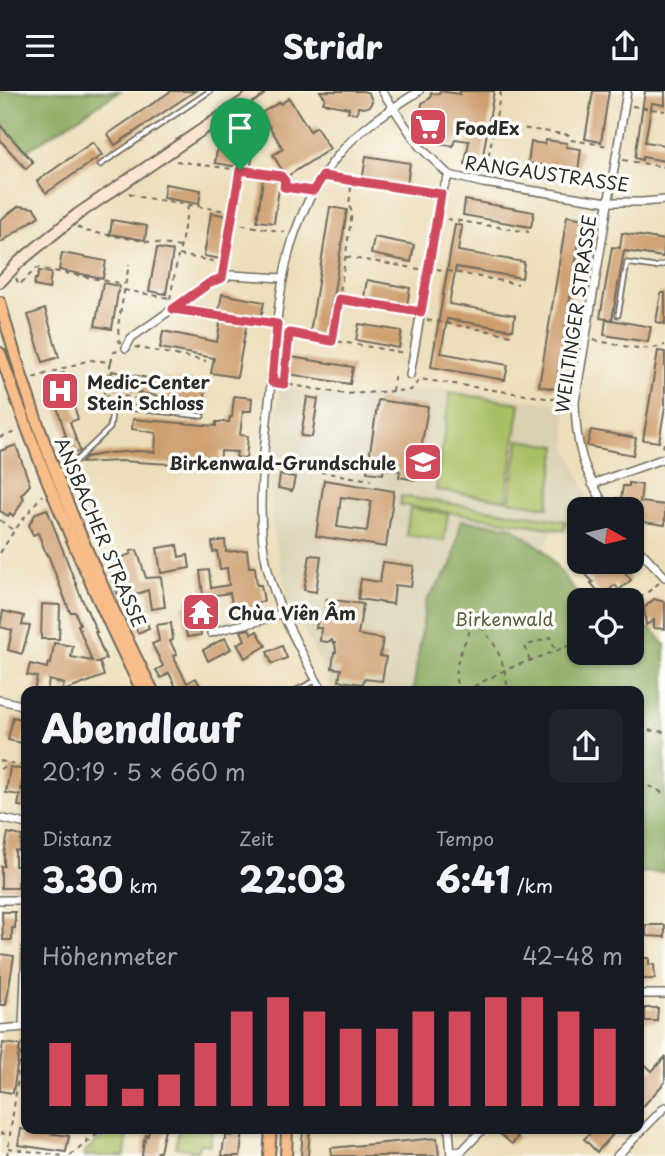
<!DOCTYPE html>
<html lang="de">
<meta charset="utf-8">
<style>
:root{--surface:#171b24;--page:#20242c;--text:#f1f3f6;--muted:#9ea1a6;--accent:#d1495b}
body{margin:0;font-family:"Playpen Sans",sans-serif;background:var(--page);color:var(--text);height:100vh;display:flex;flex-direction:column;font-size:26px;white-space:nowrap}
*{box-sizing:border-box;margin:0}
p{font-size:23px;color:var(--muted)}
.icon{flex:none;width:38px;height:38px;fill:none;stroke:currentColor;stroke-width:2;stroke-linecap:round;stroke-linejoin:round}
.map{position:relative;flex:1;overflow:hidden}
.side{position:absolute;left:21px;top:595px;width:623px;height:448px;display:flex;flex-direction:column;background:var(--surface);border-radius:14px;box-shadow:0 2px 5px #0004}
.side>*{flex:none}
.needle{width:46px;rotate:98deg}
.fabs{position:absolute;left:567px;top:406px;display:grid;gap:14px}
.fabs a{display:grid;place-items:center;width:77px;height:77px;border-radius:14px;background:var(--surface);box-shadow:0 2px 5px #0004;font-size:35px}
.pin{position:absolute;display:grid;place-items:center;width:60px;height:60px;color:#fff;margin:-72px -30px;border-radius:50% 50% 50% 0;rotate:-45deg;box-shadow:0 0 7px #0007}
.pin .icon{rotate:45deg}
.round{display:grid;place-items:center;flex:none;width:74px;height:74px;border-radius:14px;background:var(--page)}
.summary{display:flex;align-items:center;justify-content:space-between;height:119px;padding:0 21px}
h1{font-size:38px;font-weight:800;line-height:52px}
.figures{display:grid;grid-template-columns:repeat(3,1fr);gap:10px;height:119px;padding:7px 21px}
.figures div{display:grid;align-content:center}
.figures b{font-size:35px;font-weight:800}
.figures small{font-size:19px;font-weight:400}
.figures p{font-size:19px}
.chart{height:196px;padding:14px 21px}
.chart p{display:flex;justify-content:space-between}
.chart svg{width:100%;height:126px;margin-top:7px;stroke:var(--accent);stroke-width:6}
header{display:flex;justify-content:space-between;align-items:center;height:91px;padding:0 21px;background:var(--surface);font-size:32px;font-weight:800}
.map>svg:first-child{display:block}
.built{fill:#d9d0b1}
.green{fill:#a9bf64;stroke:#6a7548;stroke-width:2}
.forest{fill:#86a65a;stroke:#586842;stroke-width:2}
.building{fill:#ce9e6e;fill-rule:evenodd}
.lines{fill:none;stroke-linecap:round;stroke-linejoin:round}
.lane-casing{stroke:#6f6a5d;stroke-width:7}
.street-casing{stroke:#6f6a5d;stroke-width:10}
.secondary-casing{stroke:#6f6a5d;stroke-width:14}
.primary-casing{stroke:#6f6a5d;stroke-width:14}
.path{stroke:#6f6a5d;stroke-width:2;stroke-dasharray:5 5;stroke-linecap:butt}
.lane{stroke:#fff;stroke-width:3.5}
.street{stroke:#fff;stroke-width:7}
.secondary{stroke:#fce5d0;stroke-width:10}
.primary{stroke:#f8bd89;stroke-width:10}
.route-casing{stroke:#fff;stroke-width:14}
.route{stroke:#d1495b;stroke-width:9}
.labels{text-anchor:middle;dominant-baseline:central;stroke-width:7;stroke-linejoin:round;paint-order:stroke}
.poi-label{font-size:18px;font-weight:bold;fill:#2b2b2b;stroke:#fdfcf7;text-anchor:start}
.street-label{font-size:18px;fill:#2b2b2b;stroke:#fdfcf7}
.park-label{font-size:18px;fill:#575f3f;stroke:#fdfcf7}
</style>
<header><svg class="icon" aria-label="menu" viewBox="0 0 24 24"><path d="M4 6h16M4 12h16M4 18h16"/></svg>Stridr<svg class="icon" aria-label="share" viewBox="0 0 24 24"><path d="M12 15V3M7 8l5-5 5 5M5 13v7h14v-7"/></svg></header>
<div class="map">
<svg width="665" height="1065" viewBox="0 0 665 1065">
<rect width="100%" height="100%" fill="#fdfcf7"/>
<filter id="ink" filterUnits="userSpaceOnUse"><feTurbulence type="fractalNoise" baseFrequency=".0143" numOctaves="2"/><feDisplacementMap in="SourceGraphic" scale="14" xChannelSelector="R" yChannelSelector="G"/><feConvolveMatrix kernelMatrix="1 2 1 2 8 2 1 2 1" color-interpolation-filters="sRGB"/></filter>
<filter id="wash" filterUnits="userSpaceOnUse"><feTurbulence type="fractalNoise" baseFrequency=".00686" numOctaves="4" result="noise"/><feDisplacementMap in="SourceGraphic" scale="28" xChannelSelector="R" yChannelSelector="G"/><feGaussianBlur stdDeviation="1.57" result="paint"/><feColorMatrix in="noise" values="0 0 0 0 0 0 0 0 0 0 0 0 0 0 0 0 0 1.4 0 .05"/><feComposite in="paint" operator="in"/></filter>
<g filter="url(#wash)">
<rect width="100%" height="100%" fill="#ecdeba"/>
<polygon class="built" points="280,295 347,306 444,298 565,314 568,357 590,410 573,421 569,443 552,441 544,459 512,436 461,429 452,474 426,510 413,600 334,600 288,508 272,438 270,385"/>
<g class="green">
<polygon points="450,302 520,312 506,409 436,399"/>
<polygon points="519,349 557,355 548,416 509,410"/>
<polygon points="401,405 566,430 564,439 400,414"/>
<polygon points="410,417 448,423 444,450 406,444"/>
<polygon points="113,1038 128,1039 125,1065 84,1065 86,1059"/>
<polygon points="179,1038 212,1038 210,1054 200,1053 197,1060 175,1056"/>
</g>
<g class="forest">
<polygon points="0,0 120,0 26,60 0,32"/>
<polygon points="461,429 512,436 544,459 582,509 579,509 579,562 632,562 632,532 653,539 665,554 665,781 639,782 639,600 413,600 426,510 452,474"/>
</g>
<g id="blocks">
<g class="building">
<polygon points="171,0 195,0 115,54 108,43"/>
<polygon points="320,0 363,0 369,2 372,10 370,15 364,17 358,16 357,22 348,21 349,17 323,12 325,7"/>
<polygon points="440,0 460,3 460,0 494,0 481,76 465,73 469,50 455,48 453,55 431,51 432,47 428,47 429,44 424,43 426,27 420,26 422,12 430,7 431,2 439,3"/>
<polygon points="593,0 609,0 601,51 585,48"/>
<polygon points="645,0 665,0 665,14 652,12 645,51 665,54 665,70 643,66 642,69 635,67"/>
<polygon points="289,7 310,40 316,36 330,58 286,86 273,64 283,58 261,22 280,11 281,13"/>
<polygon points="0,34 33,71 26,78 0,49"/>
<polygon points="546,49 567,52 566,56 581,58 578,80 563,77 562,81 542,78 542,74 528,72 531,51 545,53"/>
<polygon points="93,51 102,64 46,102 37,90"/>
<polygon points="217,58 253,64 250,78 215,72"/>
<polygon points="366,65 410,72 407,93 363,85"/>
<polygon points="263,88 280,91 274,132 257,130"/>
<polygon points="165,93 201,99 199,113 163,107"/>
<polygon points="465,109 534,121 531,136 463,124"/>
<polygon points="19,115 34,117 39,125 0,152 0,129"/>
<polygon points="330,116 347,119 327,244 310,242"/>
<polygon points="211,122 228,125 221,168 204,165"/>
<polygon points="567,125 585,128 581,151 579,151 556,298 539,295"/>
<polygon points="112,129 147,135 145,149 110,143"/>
<polygon points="455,133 462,135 458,160 524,171 522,187 456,176 449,213 515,224 513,239 447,228 441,262 508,274 505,289 431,276"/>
<polygon points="622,142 665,149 663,166 624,160 612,229 600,227 612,156 620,157"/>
<polygon points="374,146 414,154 411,171 371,163"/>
<polygon points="157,157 173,160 166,203 149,200"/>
<polygon points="62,162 106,170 103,187 59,179"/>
<polygon points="39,180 51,182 49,198 34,195 35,188 37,188"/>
<polygon points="367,189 410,197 407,214 364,206"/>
<polygon points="103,192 119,195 112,238 95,235"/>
<polygon points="661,202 665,202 665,233 656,231"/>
<polygon points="222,203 264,211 261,227 248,225 237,286 211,282 214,267 160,257 163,240 217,251 222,220 219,219"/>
<polygon points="45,218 59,266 43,271 28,224"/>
<polygon points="606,228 651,236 648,251 604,244"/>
<polygon points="359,233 402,240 399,257 356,249"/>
<polygon points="658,260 665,261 665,316 659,351 643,349"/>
<polygon points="291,266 353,276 350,293 288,283"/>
<polygon points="112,280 163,290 163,288 206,291 204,320 161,316 162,306 109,296"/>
<polygon points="64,282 78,328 70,331 80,360 65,366 58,347 66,345 48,287"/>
<polygon points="234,305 252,307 251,320 243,320 240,344 248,345 246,368 236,366 237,361 221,360 220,376 120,370 81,372 86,366 108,362 138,360 155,361 156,342 132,338 133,328 216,335 216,331 229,331 230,326 232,326"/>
<polygon points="307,306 318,308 312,346 301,345"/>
<polygon points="378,309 428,316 416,389 399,386 400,380 384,377 383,383 367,381"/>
<polygon points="591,339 636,347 633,364 587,355"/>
<polygon points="16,354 30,394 21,404 24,407 18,418 13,425 10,422 8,425 0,420 0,360"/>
<polygon points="280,384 295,386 292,400 278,397"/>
<path d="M 324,389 L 394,400 L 386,456 L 316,445 ZM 341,406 L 371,410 L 367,440 L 337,436 Z"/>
<polygon points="629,392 642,394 640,411 665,414 665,434 637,430 638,419 616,416 617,407 621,408 623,395 629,395"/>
<polygon points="47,418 81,506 97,541 95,541 106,568 97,571 100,572 104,585 64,600 62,600 64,593 49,589 47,600 34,600 37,586 27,584 30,573 47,577 48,572 51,573 54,552 73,555 71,566 92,570 78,534 80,533 75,521 70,521 47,461 47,465 38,442 33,444 29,434 36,422"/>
<polygon points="225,449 226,461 247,459 249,476 255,476 257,494 261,494 264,510 255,512 256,521 234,524 230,502 209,505 211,522 206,522 208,536 200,537 201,544 187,546 182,515 189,513 188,506 203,504 200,480 209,479 211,497 229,494 227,477 220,478 217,460 213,461 212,451"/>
<polygon points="177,454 179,466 188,464 190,477 161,482 157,457"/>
<polygon points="137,459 146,487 161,486 165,516 151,518 148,499 120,510 107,472 131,463 130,460"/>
<polygon points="310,464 321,465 316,501 304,499"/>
<polygon points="383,471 414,475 411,496 395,494 393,513 358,508 361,488 380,491"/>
<polygon points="574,471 603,471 611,480 619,474 631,489 619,499 615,494 602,505 591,492 593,491"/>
<polygon points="327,508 363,513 358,544 383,548 380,565 386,566 382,590 364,588 363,593 339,590 341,578 332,577 334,562 336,561 335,552 333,552 332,549 327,551 320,550 321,537 316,537 318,525 325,526"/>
<polygon points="654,508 665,511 665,538 654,537 654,529 646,534 644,517"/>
<polygon points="42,513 60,514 59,548 41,548"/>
<polygon points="142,519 149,537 138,542 130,524"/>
<polygon points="3,520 24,525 22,534 30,535 22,563 8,559 12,539 0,536"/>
<polygon points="171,532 173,549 170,550 177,564 173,565 187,592 196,587 203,600 178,600 169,582 161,587 156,579 163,575 152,553 159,550 156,534"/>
<polygon points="249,538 252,543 257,540 266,555 245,567 237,553 245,549 241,540"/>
<polygon points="225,547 231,558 208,570 203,559"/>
<polygon points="282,555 287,567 272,573 267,561"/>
<polygon points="13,626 26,629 22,652 8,649"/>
<polygon points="10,676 25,679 21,700 22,691 26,692 26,716 18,715 20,704 6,702"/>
<polygon points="8,742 22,745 19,760 15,759 15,775 19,775 18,797 1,797 1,775 4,775 4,763"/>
<polygon points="2,821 15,821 15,837 12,837 12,849 3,849"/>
<polygon points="646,834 665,834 665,846 646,845"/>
<polygon points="0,863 14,865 6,914 0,914"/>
<polygon points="640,867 649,867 649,874 654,873 655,888 641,888"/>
<polygon points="645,917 658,917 657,930 645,930"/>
<polygon points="3,952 20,954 13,1002 0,1000 0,973"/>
<polygon points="665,966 665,991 639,1020 639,968 652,980"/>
<polygon points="21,1038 69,1045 66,1061 18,1054"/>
<polygon points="149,1038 165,1038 160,1061 157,1061 157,1065 142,1065 144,1049 145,1050 146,1044 148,1045"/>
<polygon points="232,1038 243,1038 240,1065 222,1065 224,1049 226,1049 226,1044 231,1045"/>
<polygon points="303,1038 310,1038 308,1065 301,1065"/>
<polygon points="494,1038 509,1038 518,1046 512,1053"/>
<polygon points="595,1038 618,1038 597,1061 584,1048"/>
<polygon points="437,1047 439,1065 332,1065 331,1057"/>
</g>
</g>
</g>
<g filter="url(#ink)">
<use href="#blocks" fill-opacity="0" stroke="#6f6a5d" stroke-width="2"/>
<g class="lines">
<defs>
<g id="lane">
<polyline points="100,74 210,0"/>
<polyline points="618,224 627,172 655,176 665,173"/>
<polyline points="57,381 70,375 110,337 112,321 128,317 202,325"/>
<polyline points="295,600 315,590"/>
</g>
<g id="street">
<polyline points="382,0 419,55 449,84 483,92 608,111 643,111 665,109"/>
<polyline points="126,257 131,247 211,191 232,184 282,187"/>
<polyline points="410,284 441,103 449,84"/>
<polyline points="592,393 665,367"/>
<path d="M 607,418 C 583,379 576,357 575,311 L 627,0"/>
<polyline points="632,451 665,486"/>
<path d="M 211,542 C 234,533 260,533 282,522"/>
<path d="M 322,600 C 301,559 277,520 267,475 C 255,425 264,362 269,311 C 279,220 277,136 340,62 C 361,36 392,18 419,0"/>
<polyline points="0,609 26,615"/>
<polyline points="0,727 26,733"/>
<polyline points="0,809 26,809"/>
<polyline points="639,903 665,903"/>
<polyline points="23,936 26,857"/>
<polyline points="0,938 26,936"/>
<polyline points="449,1038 451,1064"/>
<polyline points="451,1061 462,1060 483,1038"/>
<polyline points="617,1065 665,1016"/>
</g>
<polyline id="secondary" points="0,191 19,171 78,123 259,0"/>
<g id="primary">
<path d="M 0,211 C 23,298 54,382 89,464 C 109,510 130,556 153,600"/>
<path d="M 0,262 C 40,378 87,490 142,600"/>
<polyline points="269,1065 271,1038"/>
<polyline points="286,1065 287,1038"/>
</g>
</defs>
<use href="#lane" class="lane-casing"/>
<use href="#street" class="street-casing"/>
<use href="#secondary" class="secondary-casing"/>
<use href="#primary" class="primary-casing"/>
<g class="path">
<polyline points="632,15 665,20"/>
<polyline points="495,33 569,44 571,49 609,55"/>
<polyline points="623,69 665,76"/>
<polyline points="176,70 281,85 285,90 284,96 305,99"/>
<polyline points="485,84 501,0"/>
<polyline points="334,86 433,101"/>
<polyline points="129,102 140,106 233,121"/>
<polyline points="188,115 179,164 224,172"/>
<polyline points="447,128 529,141"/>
<polyline points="232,132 285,141"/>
<polyline points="77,136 85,140 180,156"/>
<polyline points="346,166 420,178"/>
<polyline points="437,178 518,193"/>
<polyline points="223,179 240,81"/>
<polyline points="16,187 19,194 37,177 124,193"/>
<polyline points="124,199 169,207"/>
<polyline points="170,208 178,165"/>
<polyline points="340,208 414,220"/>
<polyline points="184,219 269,232"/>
<polyline points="427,229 512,244"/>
<polyline points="333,249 352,122 349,113 352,89"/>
<path d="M 594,249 C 616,253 643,262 665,254"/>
<polyline points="121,252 119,250 118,235 129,173"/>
<polyline points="135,256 206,270"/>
<polyline points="33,287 89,269 111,271 114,261 119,260"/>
<polyline points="279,292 346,303 411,299 420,288 567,310"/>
<polyline points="284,293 289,242 405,262"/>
<polyline points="392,300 395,282"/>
<polyline points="104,305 111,303 151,310"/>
<polyline points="107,315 103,305 111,271"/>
<polyline points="0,346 19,340"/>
<polyline points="663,357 665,348"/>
<polyline points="271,373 371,389"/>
<polyline points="0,429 13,439"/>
<polyline points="0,462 14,440 42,404"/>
<polyline points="632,514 659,492"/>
<polyline points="530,570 525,555 551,546 555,559"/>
<path d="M 464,600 C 462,597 458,595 457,592 C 450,578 470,541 475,527 L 496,556 L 505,579 L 508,600"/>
<polyline points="465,600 505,579 579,551"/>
<polyline points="639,641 647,639 665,641"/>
<polyline points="0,670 26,675"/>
<polyline points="0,678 9,673"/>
<polyline points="639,693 655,697 665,704"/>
<polyline points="0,1042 9,1044"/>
<polyline points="86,1052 104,1038"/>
<polyline points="8,1057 62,1065"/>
<polyline points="7,1065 24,945"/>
<polyline points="70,1065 86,1052 88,1038"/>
</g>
<use href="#lane" class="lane"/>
<use href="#street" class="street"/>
<use href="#secondary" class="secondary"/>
<use href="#primary" class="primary"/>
</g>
</g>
<g class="lines" filter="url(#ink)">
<defs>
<polygon id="route" points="240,79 281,85 285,90 284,96 313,100 323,85 441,103 421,221 339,208 332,250 289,242 284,293 272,291 277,233 173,218 211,191 222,187"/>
</defs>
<use href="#route" class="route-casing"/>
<use href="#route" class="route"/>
</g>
<defs>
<symbol id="supermarket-square" viewBox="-11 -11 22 22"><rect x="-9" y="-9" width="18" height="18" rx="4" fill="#d1495b" stroke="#fdfcf7"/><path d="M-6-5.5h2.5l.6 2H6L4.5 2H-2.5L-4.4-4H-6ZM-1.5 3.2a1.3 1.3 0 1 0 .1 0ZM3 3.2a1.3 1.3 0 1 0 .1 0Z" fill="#fff"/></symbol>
<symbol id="hospital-square" viewBox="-11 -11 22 22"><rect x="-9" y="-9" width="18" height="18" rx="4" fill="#d1495b" stroke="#fdfcf7"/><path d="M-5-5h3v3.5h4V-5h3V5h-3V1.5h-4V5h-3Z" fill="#fff"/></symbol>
<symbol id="school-square" viewBox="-11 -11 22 22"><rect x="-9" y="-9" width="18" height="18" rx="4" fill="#d1495b" stroke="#fdfcf7"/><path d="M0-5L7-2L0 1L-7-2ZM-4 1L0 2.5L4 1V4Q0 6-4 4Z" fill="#fff"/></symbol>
<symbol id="temple-square" viewBox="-11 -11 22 22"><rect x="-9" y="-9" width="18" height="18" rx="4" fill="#d1495b" stroke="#fdfcf7"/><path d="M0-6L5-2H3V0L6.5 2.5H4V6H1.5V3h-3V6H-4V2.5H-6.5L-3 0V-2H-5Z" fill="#fff"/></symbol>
</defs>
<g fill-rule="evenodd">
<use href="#supermarket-square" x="406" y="14" width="44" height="44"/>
<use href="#hospital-square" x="38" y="278" width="44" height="44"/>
<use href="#school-square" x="401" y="349" width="44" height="44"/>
<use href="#temple-square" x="179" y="499" width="44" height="44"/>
</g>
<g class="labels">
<g class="poi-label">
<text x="455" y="36">FoodEx</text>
<text x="87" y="290">Medic-Center<tspan x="87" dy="21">Stein Schloss</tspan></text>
<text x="396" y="371" text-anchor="end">Birkenwald-Grundschule</text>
<text x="228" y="521">Chùa Viên Âm</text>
</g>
<g class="street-label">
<text transform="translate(547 82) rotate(8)">RANGAUSTRASSE</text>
<text transform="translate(575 223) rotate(-82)">WEILTINGER STRASSE</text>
<text transform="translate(101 441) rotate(67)">ANSBACHER STRASSE</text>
</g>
<g class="park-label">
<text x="504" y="527">Birkenwald</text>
</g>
</g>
</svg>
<div class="fabs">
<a><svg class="needle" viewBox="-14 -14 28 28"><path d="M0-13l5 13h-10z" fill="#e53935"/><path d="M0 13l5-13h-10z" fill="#9ea1a6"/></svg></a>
<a><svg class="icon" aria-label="locate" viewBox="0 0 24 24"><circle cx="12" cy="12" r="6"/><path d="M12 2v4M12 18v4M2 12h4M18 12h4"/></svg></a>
</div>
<div class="pin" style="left:240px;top:79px;background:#1e9e55"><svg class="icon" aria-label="arrive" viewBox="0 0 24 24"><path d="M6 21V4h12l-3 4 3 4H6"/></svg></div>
<section class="side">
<div class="summary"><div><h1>Abendlauf</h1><p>20:19 · 5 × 660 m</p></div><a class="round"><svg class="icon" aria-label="share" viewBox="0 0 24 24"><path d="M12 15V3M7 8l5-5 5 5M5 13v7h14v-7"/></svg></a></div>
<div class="figures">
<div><p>Distanz</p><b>3.30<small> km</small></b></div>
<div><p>Zeit</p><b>22:03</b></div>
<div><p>Tempo</p><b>6:41<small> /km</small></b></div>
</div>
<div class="chart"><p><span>Höhenmeter</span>42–48 m</p>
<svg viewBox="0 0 160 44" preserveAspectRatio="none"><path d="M5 44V22M15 44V33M25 44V38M35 44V33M45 44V22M55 44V11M65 44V6M75 44V11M85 44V17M95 44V17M105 44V11M115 44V11M125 44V6M135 44V6M145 44V11M155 44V17"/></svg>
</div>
</section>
</div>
